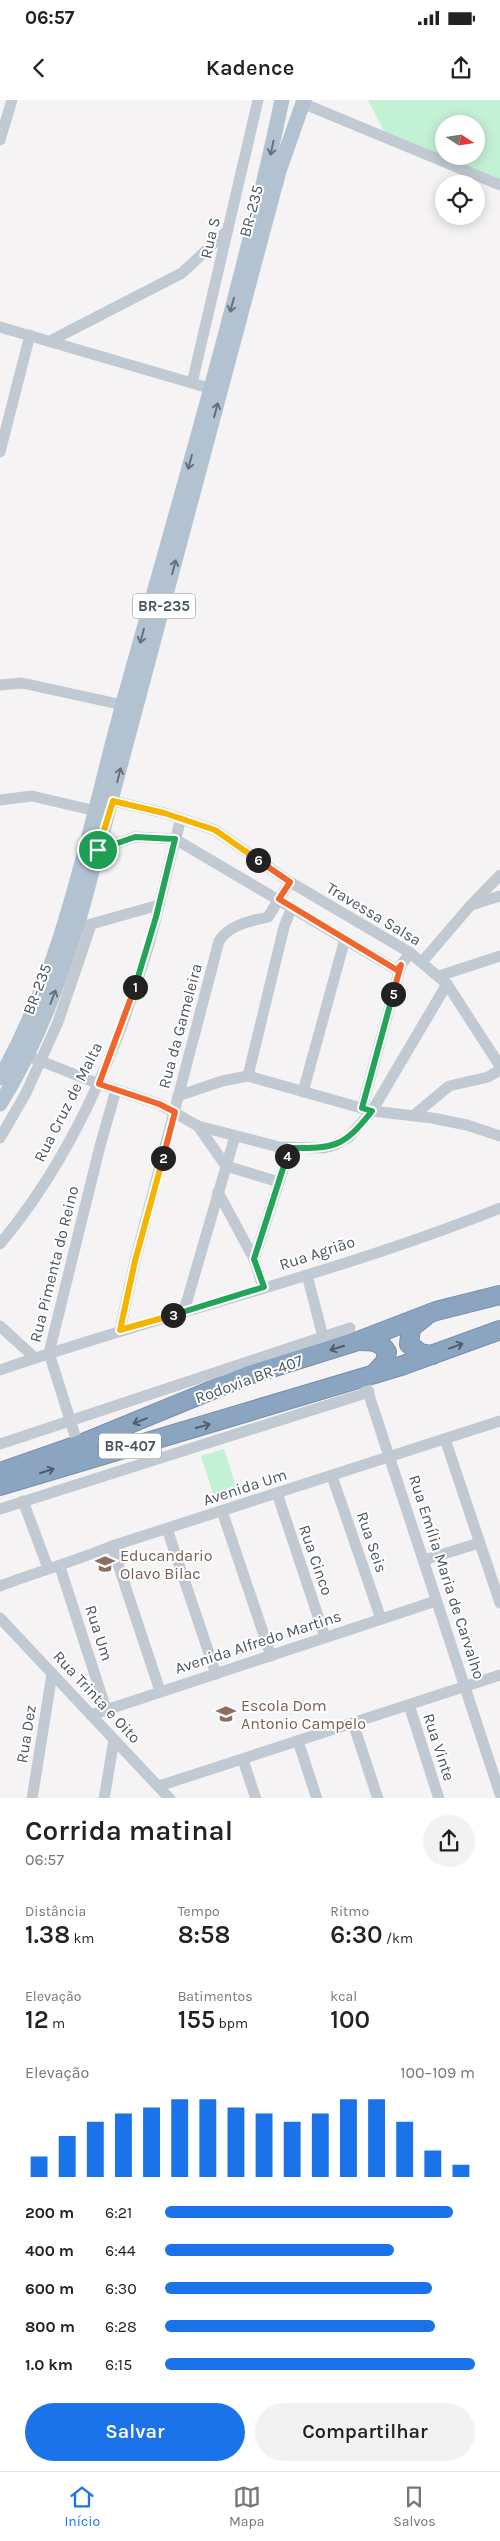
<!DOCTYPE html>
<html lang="pt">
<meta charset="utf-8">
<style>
:root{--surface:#fff;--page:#f2f2f2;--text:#222;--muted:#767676;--line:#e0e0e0;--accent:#1a73e8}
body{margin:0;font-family:Karla,sans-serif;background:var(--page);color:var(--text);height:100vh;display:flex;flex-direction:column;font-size:19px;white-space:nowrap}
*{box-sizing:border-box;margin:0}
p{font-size:16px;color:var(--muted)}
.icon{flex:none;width:28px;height:28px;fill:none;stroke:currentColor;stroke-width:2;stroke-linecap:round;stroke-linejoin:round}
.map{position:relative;height:1698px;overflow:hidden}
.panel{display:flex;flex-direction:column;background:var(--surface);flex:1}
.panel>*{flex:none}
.needle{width:32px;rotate:102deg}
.tools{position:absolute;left:435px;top:15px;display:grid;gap:10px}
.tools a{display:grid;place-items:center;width:50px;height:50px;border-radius:50%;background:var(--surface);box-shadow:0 2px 12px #0003;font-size:25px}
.pin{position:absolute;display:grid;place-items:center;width:42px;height:42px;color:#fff;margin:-21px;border:2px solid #fff;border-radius:50%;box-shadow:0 1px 5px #0007}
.km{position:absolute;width:25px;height:25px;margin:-12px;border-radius:50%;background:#222;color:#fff;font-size:14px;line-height:25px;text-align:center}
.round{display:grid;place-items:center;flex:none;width:52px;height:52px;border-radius:26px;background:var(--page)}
.headline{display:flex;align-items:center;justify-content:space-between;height:85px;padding:0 25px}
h1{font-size:28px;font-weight:600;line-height:38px}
.metrics{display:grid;grid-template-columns:repeat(3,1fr);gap:8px;height:85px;padding:5px 25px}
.metrics div{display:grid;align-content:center}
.metrics b{font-size:25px;font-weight:600}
.metrics small{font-size:14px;font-weight:400}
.metrics p{font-size:14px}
.chart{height:140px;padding:10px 25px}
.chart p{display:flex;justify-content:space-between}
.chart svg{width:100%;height:90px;margin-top:5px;stroke:var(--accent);stroke-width:6}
.button{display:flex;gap:10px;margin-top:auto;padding:10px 25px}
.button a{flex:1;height:58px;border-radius:30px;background:var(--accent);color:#fff;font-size:20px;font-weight:600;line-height:58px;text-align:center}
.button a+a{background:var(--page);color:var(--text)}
ul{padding:0 25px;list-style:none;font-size:16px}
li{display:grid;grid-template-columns:80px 60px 1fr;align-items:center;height:38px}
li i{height:12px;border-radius:6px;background:var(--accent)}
.status{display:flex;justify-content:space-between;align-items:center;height:35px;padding:0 25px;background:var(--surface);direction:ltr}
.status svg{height:14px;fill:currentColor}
header{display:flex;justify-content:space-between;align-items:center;height:65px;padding:0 25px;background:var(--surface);font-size:22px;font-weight:600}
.tab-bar{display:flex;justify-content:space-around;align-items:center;height:70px;border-top:1px solid var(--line);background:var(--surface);font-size:14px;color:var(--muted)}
.tab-bar a{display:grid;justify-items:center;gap:2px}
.tab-bar .active{color:var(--accent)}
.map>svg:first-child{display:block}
.green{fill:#c3f1d5;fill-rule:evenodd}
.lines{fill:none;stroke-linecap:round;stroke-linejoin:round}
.highway-casing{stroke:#7690ad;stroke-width:20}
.minor{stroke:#c1cad2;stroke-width:11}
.major{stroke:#b3c2d1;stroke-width:15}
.highway{stroke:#8ba5c1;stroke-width:18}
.oneway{stroke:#64717d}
.oneway2{stroke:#505e6b}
.split-1-casing{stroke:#fff;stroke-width:10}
.split-2-casing{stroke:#fff;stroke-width:10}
.split-3-casing{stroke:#fff;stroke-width:10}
.split-4-casing{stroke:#fff;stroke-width:10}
.split-5-casing{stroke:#fff;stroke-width:10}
.split-6-casing{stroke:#fff;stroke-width:10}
.split-7-casing{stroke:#fff;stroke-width:10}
.split-1{stroke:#22a559;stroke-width:6}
.split-2{stroke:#f0652b;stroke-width:6}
.split-3{stroke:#f5b400;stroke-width:6}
.split-4{stroke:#22a559;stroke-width:6}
.split-5{stroke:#22a559;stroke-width:6}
.split-6{stroke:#f0652b;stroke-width:6}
.split-7{stroke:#f5b400;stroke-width:6}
.labels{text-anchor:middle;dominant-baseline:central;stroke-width:4;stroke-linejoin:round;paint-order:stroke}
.shield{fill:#fff;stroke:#808990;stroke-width:1}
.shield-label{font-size:15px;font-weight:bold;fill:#4a5661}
.street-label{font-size:16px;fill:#4a5661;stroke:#fff}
.education-label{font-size:16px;fill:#785e54;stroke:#fff;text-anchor:start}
</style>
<div class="status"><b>06:57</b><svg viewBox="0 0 49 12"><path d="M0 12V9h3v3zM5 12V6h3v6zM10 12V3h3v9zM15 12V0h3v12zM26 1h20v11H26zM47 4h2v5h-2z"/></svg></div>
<header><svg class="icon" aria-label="back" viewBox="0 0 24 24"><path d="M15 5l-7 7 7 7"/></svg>Kadence<svg class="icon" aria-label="share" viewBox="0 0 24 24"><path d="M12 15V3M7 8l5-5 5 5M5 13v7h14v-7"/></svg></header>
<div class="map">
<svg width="500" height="1699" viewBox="0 0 500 1699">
<rect width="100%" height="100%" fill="#f5f3f3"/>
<g class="green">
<path d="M 368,0 L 500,0 L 500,88 L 390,43 ZM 444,24 L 476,24 L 476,56 L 444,56 Z"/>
<polygon points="224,1349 238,1392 215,1400 201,1356"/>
</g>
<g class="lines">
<defs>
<g id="highway">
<polyline points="425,1217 411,1228 409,1244 420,1253 432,1255"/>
<path d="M 359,1241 C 371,1241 381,1241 387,1252 L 385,1262 L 374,1274"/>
<polyline points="0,1372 78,1345 249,1275 358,1241 436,1211 500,1195"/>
<polyline points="0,1386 398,1267 500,1230"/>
</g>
</defs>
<use href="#highway" class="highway-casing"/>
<g class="minor">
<polyline points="302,3 500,85"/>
<polyline points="0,40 12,0"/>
<polyline points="0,227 209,288"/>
<polyline points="52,240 182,173 228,130"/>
<polyline points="192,283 258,0"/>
<polyline points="0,352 30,235"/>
<polyline points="0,585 22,583 123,605"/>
<polyline points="0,700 32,696 96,711"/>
<polyline points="113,701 164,713 215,730 290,782 409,852 447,884 500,966"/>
<polyline points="98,750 135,737 175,739 397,870 410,853"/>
<polyline points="471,805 500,796"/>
<polyline points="84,826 159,805"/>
<polyline points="422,862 470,806 500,775"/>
<polyline points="439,876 500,856"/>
<polyline points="28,956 99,984 159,1004 198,1026 279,1047 324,1048 335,1045 349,1037 372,1011 447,884"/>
<polyline points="248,976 284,827 292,807"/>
<polyline points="303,992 345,839"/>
<polyline points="178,996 222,981 248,976 372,1011 432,1018 467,1025 500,1036"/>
<polyline points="362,1008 401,865"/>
<polyline points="413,1016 449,986 488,977 500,970"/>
<polyline points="198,1026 226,1066"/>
<polyline points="0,1038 26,993 58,922 91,825"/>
<polyline points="226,1066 279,1082"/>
<polyline points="218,1092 254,1159 263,1187"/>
<path d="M 0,1144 C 71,1059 115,956 147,851 C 160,807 168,763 181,719"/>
<polyline points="254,1159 290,1048"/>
<polyline points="307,1175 323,1237"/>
<polyline points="184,1211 235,1036"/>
<polyline points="0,1226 35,1258"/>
<path d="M 120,1230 L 135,1161 L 219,841 C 229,825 250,821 268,817 L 290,782"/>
<path d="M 0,1270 C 166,1213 338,1173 500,1108"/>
<polyline points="366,1286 500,1694"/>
<polyline points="445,1339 500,1503"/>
<polyline points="0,1344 350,1228"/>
<polyline points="78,1345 49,1253 100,1046 116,990"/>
<polyline points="332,1376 381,1519"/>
<polyline points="277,1393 325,1537"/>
<polyline points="23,1401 48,1468"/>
<polyline points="0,1409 369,1292"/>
<polyline points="222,1411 271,1556"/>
<polyline points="167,1429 216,1574"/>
<polyline points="112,1446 160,1591"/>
<polyline points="424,1460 479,1443"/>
<polyline points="60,1467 106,1609"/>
<path d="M 0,1486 C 37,1472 75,1461 112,1446 L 500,1321"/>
<polyline points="0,1518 170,1699"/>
<polyline points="409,1605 439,1699"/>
<polyline points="91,1615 436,1501"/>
<polyline points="353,1623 378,1699"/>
<polyline points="298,1641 317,1699"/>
<polyline points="243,1660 256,1699"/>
<polyline points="159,1686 500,1575"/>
<polyline points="32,1699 52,1574"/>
<polyline points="104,1699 114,1640"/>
</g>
<g class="major">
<path d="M 0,978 C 66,862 89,727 124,600 C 179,401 239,202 282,0"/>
<path d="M 0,1004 C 38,943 61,877 82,809 L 279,71 L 304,0"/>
</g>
<use href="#highway" class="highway"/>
</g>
<defs><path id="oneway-shaft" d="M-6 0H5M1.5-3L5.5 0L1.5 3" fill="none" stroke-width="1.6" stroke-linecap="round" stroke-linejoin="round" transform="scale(1.25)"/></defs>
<g class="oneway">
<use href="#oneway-shaft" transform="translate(272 48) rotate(102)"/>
<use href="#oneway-shaft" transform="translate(232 205) rotate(105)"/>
<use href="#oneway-shaft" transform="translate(216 310) rotate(-75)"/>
<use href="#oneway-shaft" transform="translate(190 362) rotate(105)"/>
<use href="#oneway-shaft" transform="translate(174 467) rotate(-75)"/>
<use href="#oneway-shaft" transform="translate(142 536) rotate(105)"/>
<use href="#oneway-shaft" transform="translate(119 675) rotate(-76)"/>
<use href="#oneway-shaft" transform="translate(53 897) rotate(-69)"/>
</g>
<g class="oneway2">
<use href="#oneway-shaft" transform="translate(456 1246) rotate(-20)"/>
<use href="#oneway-shaft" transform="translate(337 1248) rotate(163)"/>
<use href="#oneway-shaft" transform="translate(140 1321) rotate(158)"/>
<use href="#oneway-shaft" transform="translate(203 1326) rotate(-15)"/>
<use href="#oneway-shaft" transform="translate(47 1371) rotate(-18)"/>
</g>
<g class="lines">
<defs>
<polyline id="split-1" points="98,750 135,737 175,739 156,817 135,887"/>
<polyline id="split-2" points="135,887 99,984 159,1004 175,1012 163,1058"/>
<polyline id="split-3" points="163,1058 135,1161 120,1230 173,1215"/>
<polyline id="split-4" points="173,1215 264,1187 254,1159 287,1056"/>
<path id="split-5" d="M 287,1056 L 290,1048 C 335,1048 343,1048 372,1011 L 362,1008 L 393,894"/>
<polyline id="split-6" points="258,760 290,782 279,799 397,870 401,865 393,894"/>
<polyline id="split-7" points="98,750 113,701 164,713 215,730 258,760"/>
</defs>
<use href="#split-1" class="split-1-casing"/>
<use href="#split-2" class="split-2-casing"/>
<use href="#split-3" class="split-3-casing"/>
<use href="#split-4" class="split-4-casing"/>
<use href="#split-5" class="split-5-casing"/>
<use href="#split-6" class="split-6-casing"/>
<use href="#split-7" class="split-7-casing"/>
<use href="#split-1" class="split-1"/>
<use href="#split-2" class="split-2"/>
<use href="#split-3" class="split-3"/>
<use href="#split-4" class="split-4"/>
<use href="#split-5" class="split-5"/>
<use href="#split-6" class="split-6"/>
<use href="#split-7" class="split-7"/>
</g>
<defs>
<symbol id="school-bare" viewBox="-9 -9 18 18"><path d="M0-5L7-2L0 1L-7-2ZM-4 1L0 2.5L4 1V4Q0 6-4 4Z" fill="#8d6e63" stroke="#fff" stroke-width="2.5" paint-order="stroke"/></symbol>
</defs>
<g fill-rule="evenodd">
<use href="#school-bare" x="91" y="1450" width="28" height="28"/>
<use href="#school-bare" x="212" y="1600" width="28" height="28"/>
</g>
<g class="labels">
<g class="shield">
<rect x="133" y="493.5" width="62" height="25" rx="4"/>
<rect x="99" y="1333.5" width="62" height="25" rx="4"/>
</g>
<g class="shield-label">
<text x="164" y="506">BR-235</text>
<text x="130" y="1346">BR-407</text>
</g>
<g class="street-label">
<text transform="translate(251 111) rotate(-75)">BR-235</text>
<text transform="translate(210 138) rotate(-77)">Rua S</text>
<text transform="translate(374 814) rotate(31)">Travessa Salsa</text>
<text transform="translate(37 889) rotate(-69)">BR-235</text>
<text transform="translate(180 926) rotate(-75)">Rua da Gameleira</text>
<text transform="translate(68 1002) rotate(-63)">Rua Cruz de Malta</text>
<text transform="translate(317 1153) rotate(-18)">Rua Agrião</text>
<text transform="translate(54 1164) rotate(-76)">Rua Pimenta do Reino</text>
<text transform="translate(249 1279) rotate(-20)">Rodovia BR-407</text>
<text transform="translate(245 1387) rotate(-18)">Avenida Um</text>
<text transform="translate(372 1442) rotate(71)">Rua Seis</text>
<text transform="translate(316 1460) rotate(71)">Rua Cinco</text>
<text transform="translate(447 1477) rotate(72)">Rua Emília Maria de Carvalho</text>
<text transform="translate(99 1533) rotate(72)">Rua Um</text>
<text transform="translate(258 1542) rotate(-18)">Avenida Alfredo Martins</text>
<text transform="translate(97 1597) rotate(47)">Rua Trinta e Oito</text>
<text transform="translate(26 1634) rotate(-81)">Rua Dez</text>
<text transform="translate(439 1647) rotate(72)">Rua Vinte</text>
</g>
<g class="education-label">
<text x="120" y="1455">Educandario<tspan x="120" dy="18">Olavo Bilac</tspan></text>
<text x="241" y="1605">Escola Dom<tspan x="241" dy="18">Antonio Campelo</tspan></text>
</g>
</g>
</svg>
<div class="tools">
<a><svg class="needle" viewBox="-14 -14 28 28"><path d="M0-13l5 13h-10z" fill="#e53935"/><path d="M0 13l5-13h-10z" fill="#767676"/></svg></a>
<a><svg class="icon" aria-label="locate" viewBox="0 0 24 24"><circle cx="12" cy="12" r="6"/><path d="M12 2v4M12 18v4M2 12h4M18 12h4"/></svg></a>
</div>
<div class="pin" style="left:98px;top:750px;background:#1e9e55"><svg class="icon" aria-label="arrive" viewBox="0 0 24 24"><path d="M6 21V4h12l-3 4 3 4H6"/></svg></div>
<b class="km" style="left:135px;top:887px">1</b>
<b class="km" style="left:163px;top:1058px">2</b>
<b class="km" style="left:173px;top:1215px">3</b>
<b class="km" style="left:287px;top:1056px">4</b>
<b class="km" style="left:393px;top:894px">5</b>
<b class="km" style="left:258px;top:760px">6</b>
</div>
<section class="panel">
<div class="headline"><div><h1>Corrida matinal</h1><p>06:57</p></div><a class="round"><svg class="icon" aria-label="share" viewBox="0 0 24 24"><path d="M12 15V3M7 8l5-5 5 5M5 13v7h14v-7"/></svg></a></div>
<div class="metrics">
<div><p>Distância</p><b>1.38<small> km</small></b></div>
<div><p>Tempo</p><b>8:58</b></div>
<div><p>Ritmo</p><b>6:30<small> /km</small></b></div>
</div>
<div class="metrics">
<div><p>Elevação</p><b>12<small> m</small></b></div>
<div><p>Batimentos</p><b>155<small> bpm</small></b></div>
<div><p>kcal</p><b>100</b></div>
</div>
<div class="chart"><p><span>Elevação</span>100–109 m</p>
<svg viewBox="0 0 160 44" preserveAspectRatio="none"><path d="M5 44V34M15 44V24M25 44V17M35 44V13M45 44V10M55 44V6M65 44V6M75 44V10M85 44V13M95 44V17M105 44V13M115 44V6M125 44V6M135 44V17M145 44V31M155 44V38"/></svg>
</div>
<ul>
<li><b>200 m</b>6:21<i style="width:93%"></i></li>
<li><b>400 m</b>6:44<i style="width:74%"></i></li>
<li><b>600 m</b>6:30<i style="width:86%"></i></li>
<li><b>800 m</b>6:28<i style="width:87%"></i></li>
<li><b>1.0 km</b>6:15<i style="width:100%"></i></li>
</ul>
<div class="button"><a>Salvar</a><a>Compartilhar</a></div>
</section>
<nav class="tab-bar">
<a class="active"><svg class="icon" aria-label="home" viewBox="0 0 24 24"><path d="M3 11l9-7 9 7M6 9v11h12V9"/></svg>Início</a>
<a><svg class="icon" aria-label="map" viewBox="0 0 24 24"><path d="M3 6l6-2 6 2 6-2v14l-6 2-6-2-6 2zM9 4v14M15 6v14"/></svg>Mapa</a>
<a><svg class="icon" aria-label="saved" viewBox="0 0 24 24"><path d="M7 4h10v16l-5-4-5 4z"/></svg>Salvos</a>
</nav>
